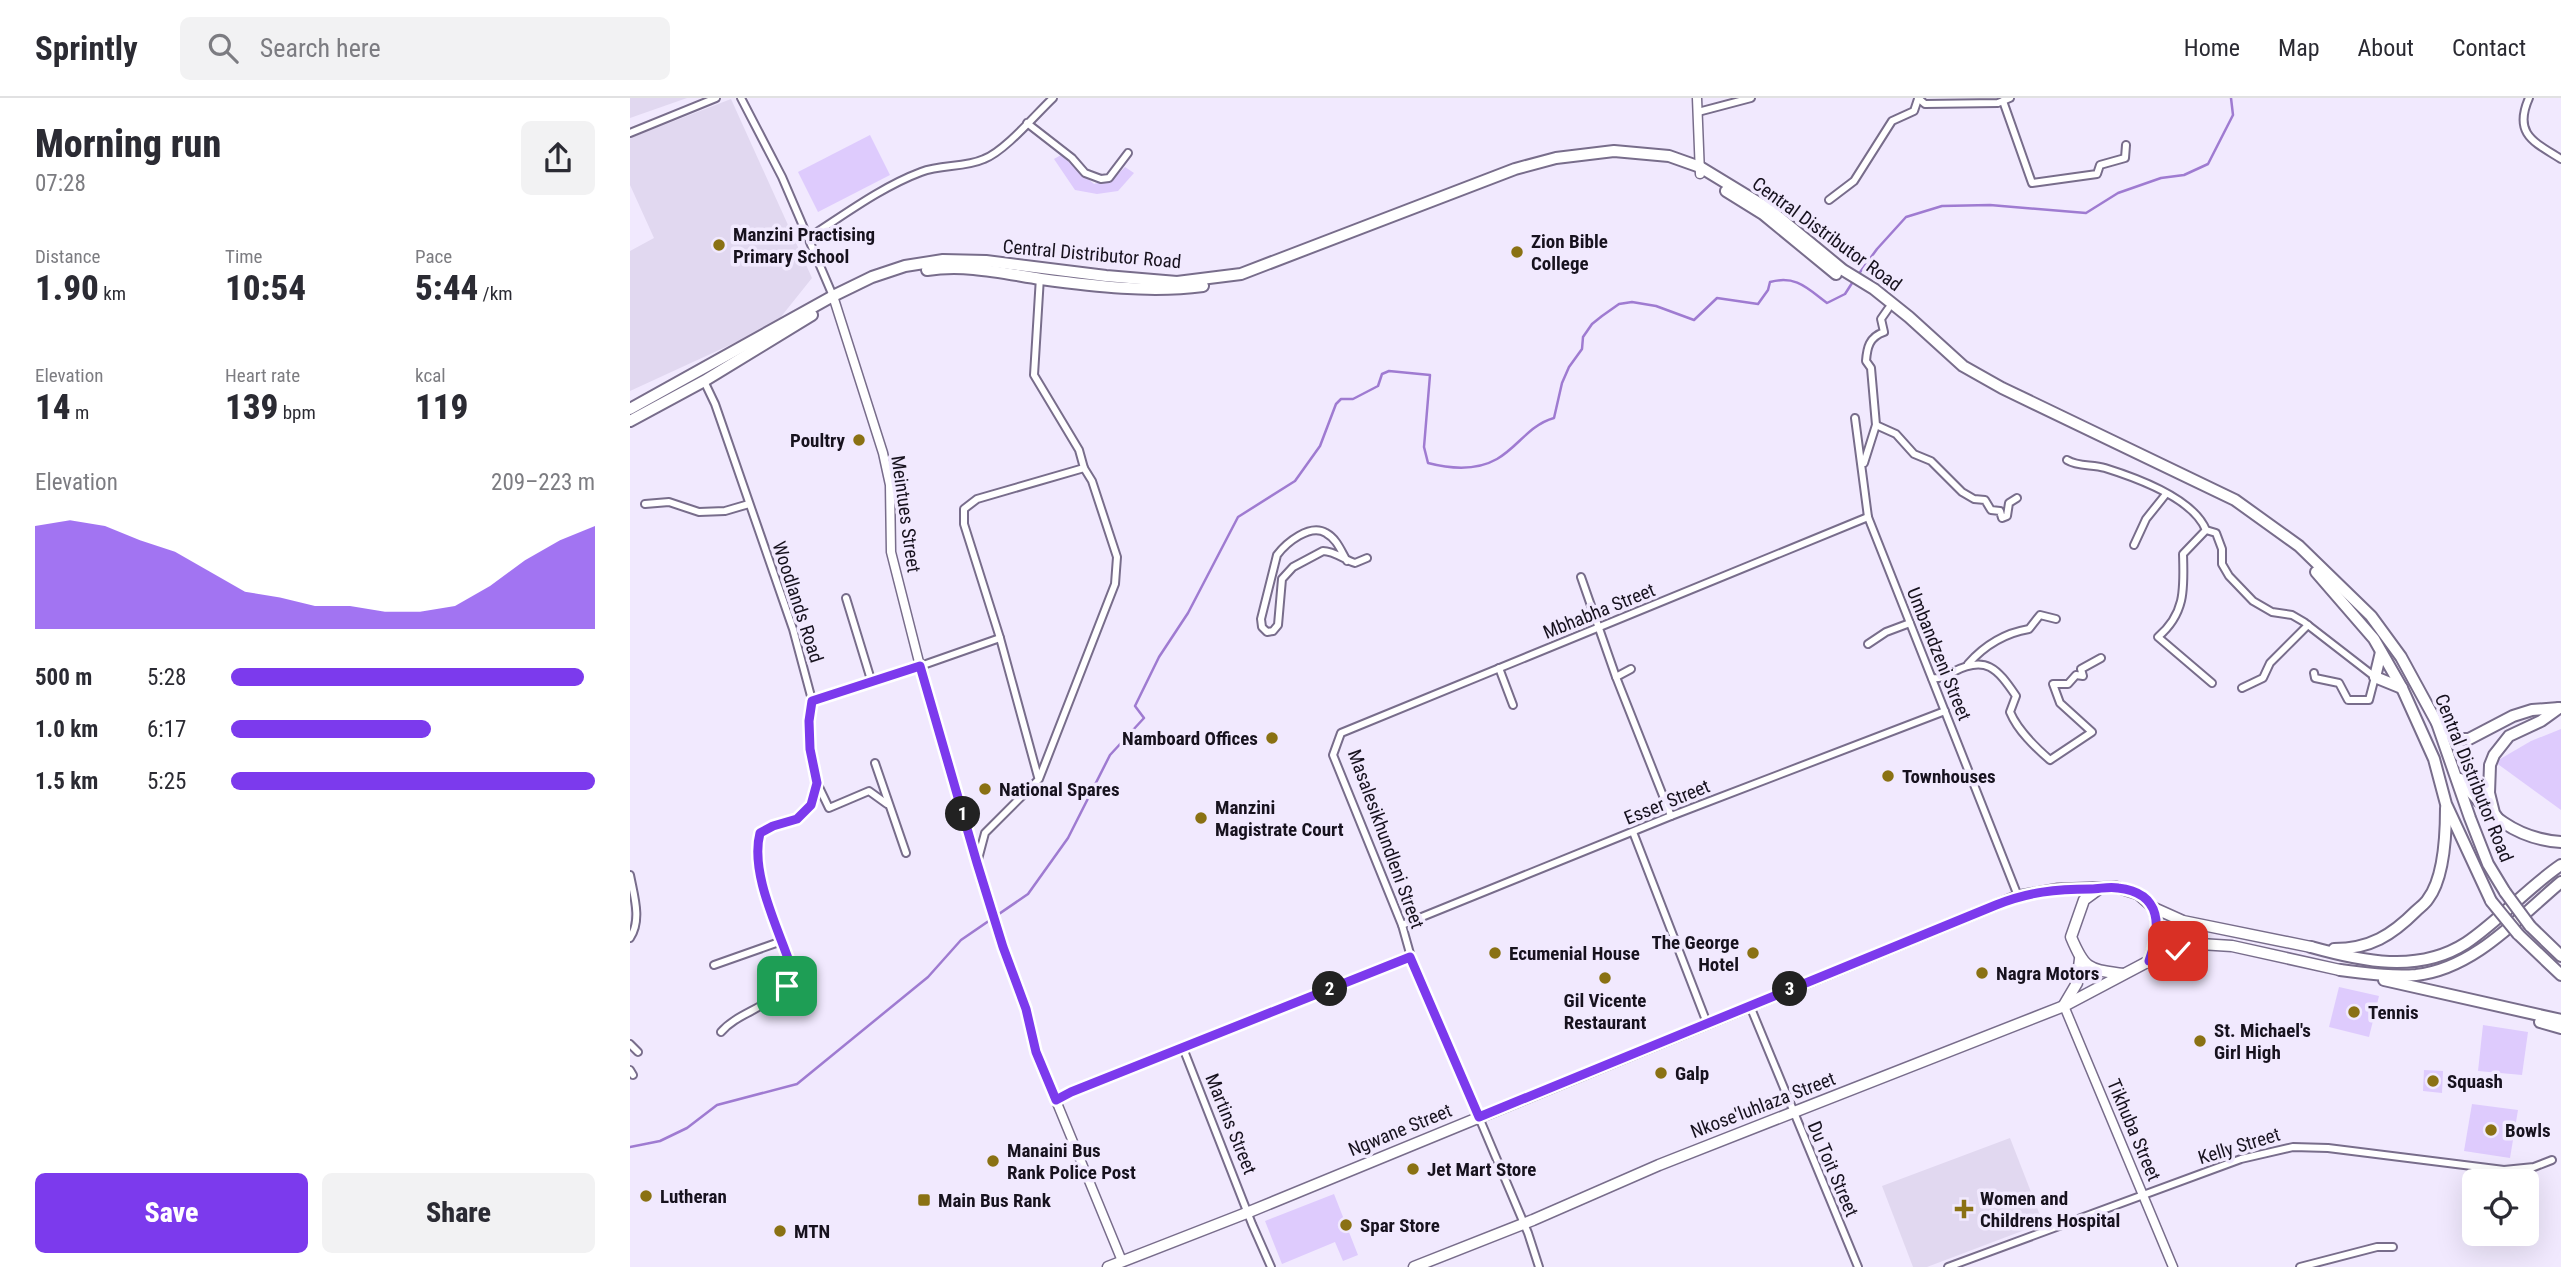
<!DOCTYPE html>
<meta charset="utf-8">
<style>
:root{--surface:#fff;--page:#f2f2f3;--text:#2b2b33;--muted:#7c7c81;--line:#e1e1e2;--accent:#7c3aed}
body{margin:0;font-family:"Roboto Condensed",sans-serif;background:var(--page);color:var(--text);height:100vh;display:flex;flex-direction:column;font-size:26px;white-space:nowrap}
*{box-sizing:border-box;margin:0}
p{font-size:23px;color:var(--muted)}
.icon{flex:none;width:38px;height:38px;fill:none;stroke:currentColor;stroke-width:2;stroke-linecap:round;stroke-linejoin:round}
.map{position:relative;flex:1;overflow:hidden}
.details{display:flex;flex-direction:column;background:var(--surface);width:630px}
.details>*{flex:none}
.buttons{position:absolute;left:1832px;top:1071px;display:grid;gap:14px}
.buttons a{display:grid;place-items:center;width:77px;height:77px;border-radius:10px;background:var(--surface);box-shadow:0 7px 28px #0002;font-size:35px}
.pin{position:absolute;display:grid;place-items:center;width:60px;height:60px;color:#fff;margin:-30px;border-radius:14px;box-shadow:0 4px 10px #0006}
.km{position:absolute;width:35px;height:35px;margin:-18px;border-radius:50%;background:#222;color:#fff;font-size:19px;line-height:35px;text-align:center}
.round{display:grid;place-items:center;flex:none;width:74px;height:74px;border-radius:10px;background:var(--page)}
.head{display:flex;align-items:center;justify-content:space-between;height:119px;padding:0 35px}
h1{font-size:38px;font-weight:800;line-height:52px}
.metrics{display:grid;grid-template-columns:repeat(3,1fr);gap:10px;height:119px;padding:7px 35px}
.metrics div{display:grid;align-content:center}
.metrics b{font-size:35px;font-weight:800}
.metrics small{font-size:19px;font-weight:400}
.metrics p{font-size:19px}
.chart{height:196px;padding:14px 35px}
.chart p{display:flex;justify-content:space-between}
.chart svg{width:100%;height:126px;margin-top:7px;fill:var(--accent);opacity:.7}
.cta{display:flex;gap:14px;margin-top:auto;padding:14px 35px}
.cta a{flex:1;height:80px;border-radius:10px;background:var(--accent);color:#fff;font-size:28px;font-weight:800;line-height:80px;text-align:center}
.cta a+a{background:var(--page);color:var(--text)}
ul{padding:0 35px;list-style:none;font-size:23px}
li{display:grid;grid-template-columns:112px 84px 1fr;align-items:center;height:52px}
li i{height:18px;border-radius:9px;background:var(--accent)}
header{display:flex;align-items:center;gap:42px;box-sizing:border-box;height:98px;padding:0 35px;background:var(--surface);border-bottom:2px solid var(--line)}
header strong{font-size:33px}
nav{display:flex;gap:38px;margin-inline-start:auto;font-size:24px}
.search{width:490px;height:63px;background:var(--page);display:flex;align-items:center;gap:18px;box-sizing:border-box;padding:0 24px;border-radius:10px;color:var(--muted);font-size:26px}
main{display:flex;flex:1;min-height:0}
.map>svg:first-child{display:block}
.built{fill:#e1d8f0}
.green{fill:#decbfd}
.lines{fill:none;stroke-linecap:round;stroke-linejoin:round}
.stream{stroke:#9f7bd1;stroke-width:2.5}
.minor-casing{stroke:#786d8b;stroke-width:10}
.tertiary-casing{stroke:#786d8b;stroke-width:11}
.primary-casing{stroke:#786d8b;stroke-width:13}
.trunk-casing{stroke:#786d8b;stroke-width:14}
.minor{stroke:#fff;stroke-width:6}
.tertiary{stroke:#fff;stroke-width:8}
.primary{stroke:#fff;stroke-width:10}
.trunk{stroke:#fff;stroke-width:10}
.trunk-bridge-casing{stroke:#786d8b;stroke-width:14;stroke-linecap:butt}
.trunk-bridge{stroke:#fff;stroke-width:10}
.route-casing{stroke:#fff;stroke-width:14}
.route{stroke:#7c3aed;stroke-width:9}
.poi-dot{fill:#8a7113;stroke:#f1e9fe;stroke-width:2.5}
.labels{text-anchor:middle;dominant-baseline:central;stroke-width:7;stroke-linejoin:round;paint-order:stroke}
.poi-label{font-size:19px;font-weight:bold;fill:#17121e;stroke:#f1e9fe;text-anchor:start}
.street-label{font-size:19px;fill:#17121e;stroke:#f1e9fe}
</style>
<header>
<strong>Sprintly</strong>
<div class="search"><svg class="icon" aria-label="search" viewBox="0 0 24 24"><circle cx="10" cy="10" r="6"/><path d="M15 15l6 6"/></svg>Search here</div>
<nav><a>Home</a><a>Map</a><a>About</a><a>Contact</a></nav>
</header>
<main>
<section class="details">
<div class="head"><div><h1>Morning run</h1><p>07:28</p></div><a class="round"><svg class="icon" aria-label="share" viewBox="0 0 24 24"><path d="M12 15V3M7 8l5-5 5 5M5 13v7h14v-7"/></svg></a></div>
<div class="metrics">
<div><p>Distance</p><b>1.90<small> km</small></b></div>
<div><p>Time</p><b>10:54</b></div>
<div><p>Pace</p><b>5:44<small> /km</small></b></div>
</div>
<div class="metrics">
<div><p>Elevation</p><b>14<small> m</small></b></div>
<div><p>Heart rate</p><b>139<small> bpm</small></b></div>
<div><p>kcal</p><b>119</b></div>
</div>
<div class="chart"><p><span>Elevation</span>209–223 m</p>
<svg viewBox="0 0 160 44" preserveAspectRatio="none"><path d="M0 44V8L10 6L20 8L30 13L40 17L50 24L60 31L70 33L80 36L90 36L100 38L110 38L120 36L130 29L140 20L150 13L160 8V44z"/></svg>
</div>
<ul>
<li><b>500 m</b>5:28<i style="width:97%"></i></li>
<li><b>1.0 km</b>6:17<i style="width:55%"></i></li>
<li><b>1.5 km</b>5:25<i style="width:100%"></i></li>
</ul>
<div class="cta"><a>Save</a><a>Share</a></div>
</section>
<div class="map">
<svg width="1931" height="1169" viewBox="0 0 1931 1169">
<rect width="100%" height="100%" fill="#f1e9fe"/>
<g class="built">
<polygon points="0,0 57,0 0,20"/>
<polygon points="101,1 182,180 150,220 113,241 0,293 0,153 24,140 0,87 0,40"/>
<polygon points="1380,1040 1413,1125 1297,1169 1283,1169 1252,1088"/>
</g>
<g class="green">
<polygon points="240,37 260,77 188,114 168,74"/>
<polygon points="431,57 464,86 484,80 495,69 504,75 488,93 467,96 445,92 424,61"/>
<polygon points="1931,631 1931,712 1865,664 1901,643"/>
<polygon points="1709,889 1749,898 1739,939 1699,929"/>
<polygon points="1853,927 1898,934 1892,977 1848,973"/>
<polygon points="1794,972 1813,973 1812,995 1793,993"/>
<polygon points="1842,1006 1888,1012 1880,1060 1834,1053"/>
<polygon points="704,1096 728,1157 713,1163 705,1144 652,1166 635,1123"/>
</g>
<g class="lines">
<g class="stream">
<polyline points="1228,177 1247,151 1276,119 1312,108 1360,107 1456,115 1488,95 1531,80 1554,77 1578,66 1603,17 1601,0"/>
<path d="M 0,1049 L 30,1043 L 57,1030 L 87,1007 L 167,986 L 298,879 L 331,842 L 398,796 L 438,740 L 480,657 L 514,620 L 505,608 L 529,559 L 558,515 L 608,419 L 665,383 L 690,348 L 706,306 L 711,301 L 723,301 L 748,288 L 752,276 L 759,273 L 800,277 L 794,349 L 798,365 C 821,371 846,373 867,361 C 888,349 899,327 924,320 L 932,285 L 939,269 L 952,251 L 953,239 L 962,226 L 972,218 L 989,206 L 1002,204 L 1026,208 L 1064,222 L 1087,200 L 1128,206 L 1138,192 L 1140,184 C 1166,177 1177,190 1197,205 L 1215,196 L 1224,182"/>
</g>
<defs>
<g id="minor">
<polyline points="111,0 152,79 203,198"/>
<polyline points="1288,0 1295,6 1368,5 1380,0"/>
<path d="M 1899,0 C 1883,36 1904,44 1931,61"/>
<polyline points="1373,3 1402,85 1467,76 1470,67 1495,60 1496,47"/>
<polyline points="1068,14 1121,0"/>
<polyline points="397,25 442,60 455,75 471,81 479,80 498,55"/>
<polyline points="0,35 86,0"/>
<polyline points="1199,102 1224,83 1262,23 1284,13 1288,1"/>
<path d="M 178,140 C 214,117 251,89 291,74 C 311,66 334,70 354,61 C 375,53 406,16 423,0"/>
<path d="M 74,283 L 85,306 L 163,531 L 182,602 L 179,623 L 180,651 L 187,685 L 181,707 L 168,721 L 143,728 L 130,735 C 120,773 146,827 159,863 L 157,872"/>
<polyline points="1225,320 1238,419 1388,798"/>
<polyline points="1246,327 1266,336 1284,356 1301,363 1332,394 1344,401 1355,402 1361,412 1370,413 1372,420 1377,418 1379,405 1387,400"/>
<path d="M 1437,362 C 1448,369 1463,366 1475,370 C 1507,380 1563,400 1576,432 L 1586,435 L 1592,451 L 1592,466 L 1599,478 L 1623,503 L 1642,514 L 1662,517 L 1674,524 L 1745,579 L 1739,602 L 1718,602 L 1709,585 L 1685,580 L 1684,575"/>
<path d="M 1234,365 L 1246,327 L 1241,270 L 1236,263 C 1237,250 1239,239 1254,234 L 1251,221 L 1258,211"/>
<polyline points="15,406 39,404 69,414 95,413 119,406"/>
<path d="M 1576,432 L 1553,456 C 1554,490 1556,515 1528,539 L 1582,585"/>
<polyline points="1504,447 1516,421 1536,396"/>
<path d="M 717,463 C 711,453 707,441 696,435 C 680,425 656,445 647,457 L 631,521 L 632,529 L 637,534 L 643,533 L 648,527 L 652,481 L 663,469 L 693,453 C 704,453 715,462 725,465 L 737,460"/>
<polyline points="951,479 986,579 1041,718"/>
<polyline points="216,500 242,585"/>
<polyline points="1238,546 1256,534 1280,525"/>
<path d="M 1338,566 C 1354,548 1375,535 1399,531 L 1410,517 L 1426,521"/>
<polyline points="869,570 883,607"/>
<polyline points="986,579 1001,571"/>
<path d="M 1302,580 C 1312,581 1314,578 1323,574 C 1356,557 1367,570 1386,598 L 1380,614 C 1388,633 1405,649 1420,662 L 1462,634 L 1430,605 L 1423,586 L 1438,586 L 1446,577 L 1453,578 L 1451,571 L 1471,560"/>
<polyline points="1612,590 1633,580 1640,565 1678,527"/>
<polyline points="182,602 242,585 370,540"/>
<polyline points="245,665 276,755"/>
<polyline points="408,679 370,540 334,426 334,411 347,401 454,370"/>
<polyline points="187,685 199,710 239,693 257,706"/>
<polyline points="1003,734 1077,925"/>
<polyline points="347,765 355,735 409,681 485,486 487,459 462,383 454,370 449,352 404,277 410,179"/>
<path d="M 0,777 C 4,798 12,822 0,840"/>
<polyline points="772,827 1041,718 1315,613"/>
<polyline points="84,867 152,843"/>
<circle cx="155" cy="880" r="8"/>
<polyline points="1120,908 1228,1169"/>
<path d="M 91,934 C 108,914 140,910 153,888"/>
<polyline points="0,946 8,954"/>
<polyline points="553,950 622,1126 641,1169"/>
<polyline points="0,972 3,977"/>
<polyline points="427,1002 441,994 781,859"/>
<polyline points="909,1169 898,1135 781,859 772,827 703,657 711,635 1238,419"/>
<polyline points="1318,1169 1611,1061 1663,1049 1698,1050 1874,1072 1904,1069 1922,1062"/>
<polyline points="1670,1169 1747,1149 1763,1149"/>
</g>
<g id="tertiary">
<polyline points="1067,0 1070,76"/>
<polyline points="203,198 253,355 260,387 261,454 290,568 341,744 373,850 396,911 406,954 492,1163"/>
<polyline points="1434,908 1543,1169"/>
</g>
<g id="primary">
<path d="M 1469,791 L 1454,802 L 1441,839 C 1455,872 1458,871 1493,876"/>
<polyline points="1519,863 1528,835 1524,810"/>
<polyline points="1434,907 1447,885 1450,861"/>
<polyline points="478,1169 619,1114 1388,798 1428,791 1486,789 1508,796 1524,810 1553,823 1681,849"/>
<polyline points="784,1169 903,1122 1029,1067 1434,908 1519,863 1556,849 1570,846 1602,848 1710,872"/>
</g>
<g id="trunk">
<polyline points="1096,93 1133,116 1206,176"/>
<path d="M 297,172 C 336,166 372,175 411,181 C 464,188 520,195 573,188"/>
<polyline points="0,311 203,198 242,179 275,168 313,162 356,163 476,178 547,184 611,176 885,71 926,60 984,53 1039,58 1070,69 1139,111 1213,172 1244,191 1279,219 1333,268 1372,290 1605,402 1669,448 1741,518 1771,559 1807,625 1840,720 1858,766 1875,794"/>
<polyline points="0,323 74,283 182,217"/>
<polyline points="1686,474 1744,541 1772,590 1804,661 1816,706 1861,803"/>
<polyline points="1751,554 1745,579 1772,590"/>
<polyline points="1807,625 1827,641 1839,641 1883,618 1902,612 1929,610"/>
<path d="M 1830,681 C 1857,716 1885,741 1931,744"/>
<polyline points="1871,725 1864,715 1859,695 1860,667 1864,657 1879,638 1911,623 1929,610"/>
<polyline points="1900,828 1931,858"/>
<polyline points="1888,836 1931,877"/>
<path d="M 1681,849 C 1731,863 1788,876 1836,845 C 1870,822 1897,790 1931,767"/>
<path d="M 1704,851 C 1740,851 1762,837 1786,813 C 1790,809 1795,806 1798,801 C 1814,780 1816,736 1816,710"/>
<path d="M 1710,872 C 1735,875 1761,879 1786,877 C 1844,871 1889,819 1931,784"/>
<polyline points="1754,882 1931,922"/>
<polyline points="1910,924 1931,930"/>
</g>
</defs>
<use href="#minor" class="minor-casing"/>
<use href="#tertiary" class="tertiary-casing"/>
<use href="#primary" class="primary-casing"/>
<use href="#trunk" class="trunk-casing"/>
<use href="#minor" class="minor"/>
<use href="#tertiary" class="tertiary"/>
<use href="#primary" class="primary"/>
<use href="#trunk" class="trunk"/>
<defs>
<g id="trunk-bridge">
<polyline points="1875,794 1900,828"/>
<polyline points="1861,803 1888,836"/>
</g>
</defs>
<use href="#trunk-bridge" class="trunk-bridge-casing"/>
<use href="#trunk-bridge" class="trunk-bridge"/>
</g>
<g class="lines">
<defs>
<path id="route" d="M 157,888 L 161,886 L 163,878 L 158,872 L 159,863 C 146,826 120,773 130,735 L 143,728 L 167,721 L 181,707 L 187,685 L 180,651 L 179,623 L 182,603 L 290,568 L 347,765 L 373,849 L 396,911 L 406,954 L 426,1002 L 441,994 L 780,859 L 849,1019 L 1366,807 C 1398,794 1426,791 1461,791 C 1470,791 1479,788 1488,790 C 1533,795 1531,830 1519,863 L 1548,853"/>
</defs>
<use href="#route" class="route-casing"/>
<use href="#route" class="route"/>
</g>
<g class="poi-dot">
<circle cx="89" cy="147" r="7"/>
<circle cx="887" cy="154" r="7"/>
<circle cx="229" cy="342" r="7"/>
<circle cx="642" cy="640" r="7"/>
<circle cx="1258" cy="678" r="7"/>
<circle cx="355" cy="691" r="7"/>
<circle cx="571" cy="720" r="7"/>
<circle cx="865" cy="855" r="7"/>
<circle cx="1123" cy="855" r="7"/>
<circle cx="1352" cy="875" r="7"/>
<circle cx="975" cy="880" r="7"/>
<circle cx="1724" cy="914" r="7"/>
<circle cx="1570" cy="943" r="7"/>
<circle cx="1031" cy="975" r="7"/>
<circle cx="1803" cy="983" r="7"/>
<circle cx="1861" cy="1032" r="7"/>
<circle cx="363" cy="1063" r="7"/>
<circle cx="783" cy="1071" r="7"/>
<circle cx="16" cy="1098" r="7"/>
<rect x="287" y="1095" width="14" height="14" rx="3.5"/>
<path d="M1330.5 1100.5h7v7h7v7h-7v7h-7v-7h-7v-7h7z"/>
<circle cx="716" cy="1127" r="7"/>
<circle cx="150" cy="1133" r="7"/>
</g>
<g class="labels">
<g class="poi-label">
<text x="103" y="136">Manzini Practising<tspan x="103" dy="22">Primary School</tspan></text>
<text x="901" y="143">Zion Bible<tspan x="901" dy="22">College</tspan></text>
<text x="215" y="342" text-anchor="end">Poultry</text>
<text x="628" y="640" text-anchor="end">Namboard Offices</text>
<text x="1272" y="678">Townhouses</text>
<text x="369" y="691">National Spares</text>
<text x="585" y="709">Manzini<tspan x="585" dy="22">Magistrate Court</tspan></text>
<text x="1109" y="844" text-anchor="end">The George<tspan x="1109" dy="22">Hotel</tspan></text>
<text x="879" y="855">Ecumenial House</text>
<text x="1366" y="875">Nagra Motors</text>
<text x="975" y="902" text-anchor="middle">Gil Vicente<tspan x="975" dy="22">Restaurant</tspan></text>
<text x="1738" y="914">Tennis</text>
<text x="1584" y="932">St. Michael's<tspan x="1584" dy="22">Girl High</tspan></text>
<text x="1045" y="975">Galp</text>
<text x="1817" y="983">Squash</text>
<text x="1875" y="1032">Bowls</text>
<text x="377" y="1052">Manaini Bus<tspan x="377" dy="22">Rank Police Post</tspan></text>
<text x="797" y="1071">Jet Mart Store</text>
<text x="30" y="1098">Lutheran</text>
<text x="1350" y="1100">Women and<tspan x="1350" dy="22">Childrens Hospital</tspan></text>
<text x="308" y="1102">Main Bus Rank</text>
<text x="730" y="1127">Spar Store</text>
<text x="164" y="1133">MTN</text>
</g>
<g class="street-label">
<text transform="translate(1197 136) rotate(36)">Central Distributor Road</text>
<text transform="translate(462 156) rotate(5)">Central Distributor Road</text>
<text transform="translate(276 416) rotate(82)">Meintues Street</text>
<text transform="translate(168 504) rotate(72)">Woodlands Road</text>
<text transform="translate(969 513) rotate(-22)">Mbhabha Street</text>
<text transform="translate(1309 556) rotate(68)">Umbandzeni Street</text>
<text transform="translate(1844 680) rotate(68)">Central Distributor Road</text>
<text transform="translate(1037 704) rotate(-22)">Esser Street</text>
<text transform="translate(756 741) rotate(70)">Masalesikhundleni Street</text>
<text transform="translate(1133 1007) rotate(-21)">Nkose'luhlaza Street</text>
<text transform="translate(601 1026) rotate(68)">Martins Street</text>
<text transform="translate(770 1032) rotate(-22)">Ngwane Street</text>
<text transform="translate(1504 1032) rotate(67)">Tikhuba Street</text>
<text transform="translate(1609 1048) rotate(-17)">Kelly Street</text>
<text transform="translate(1203 1071) rotate(67)">Du Toit Street</text>
</g>
</g>
</svg>
<div class="buttons">
<a><svg class="icon" aria-label="locate" viewBox="0 0 24 24"><circle cx="12" cy="12" r="6"/><path d="M12 2v4M12 18v4M2 12h4M18 12h4"/></svg></a>
</div>
<div class="pin" style="left:157px;top:888px;background:#1e9e55"><svg class="icon" aria-label="arrive" viewBox="0 0 24 24"><path d="M6 21V4h12l-3 4 3 4H6"/></svg></div>
<div class="pin" style="left:1548px;top:853px;background:#d93025"><svg class="icon" aria-label="check" viewBox="0 0 24 24"><path d="M5 12l5 5 9-10"/></svg></div>
<b class="km" style="left:333px;top:716px">1</b>
<b class="km" style="left:700px;top:891px">2</b>
<b class="km" style="left:1160px;top:891px">3</b>
</div>
</main>
